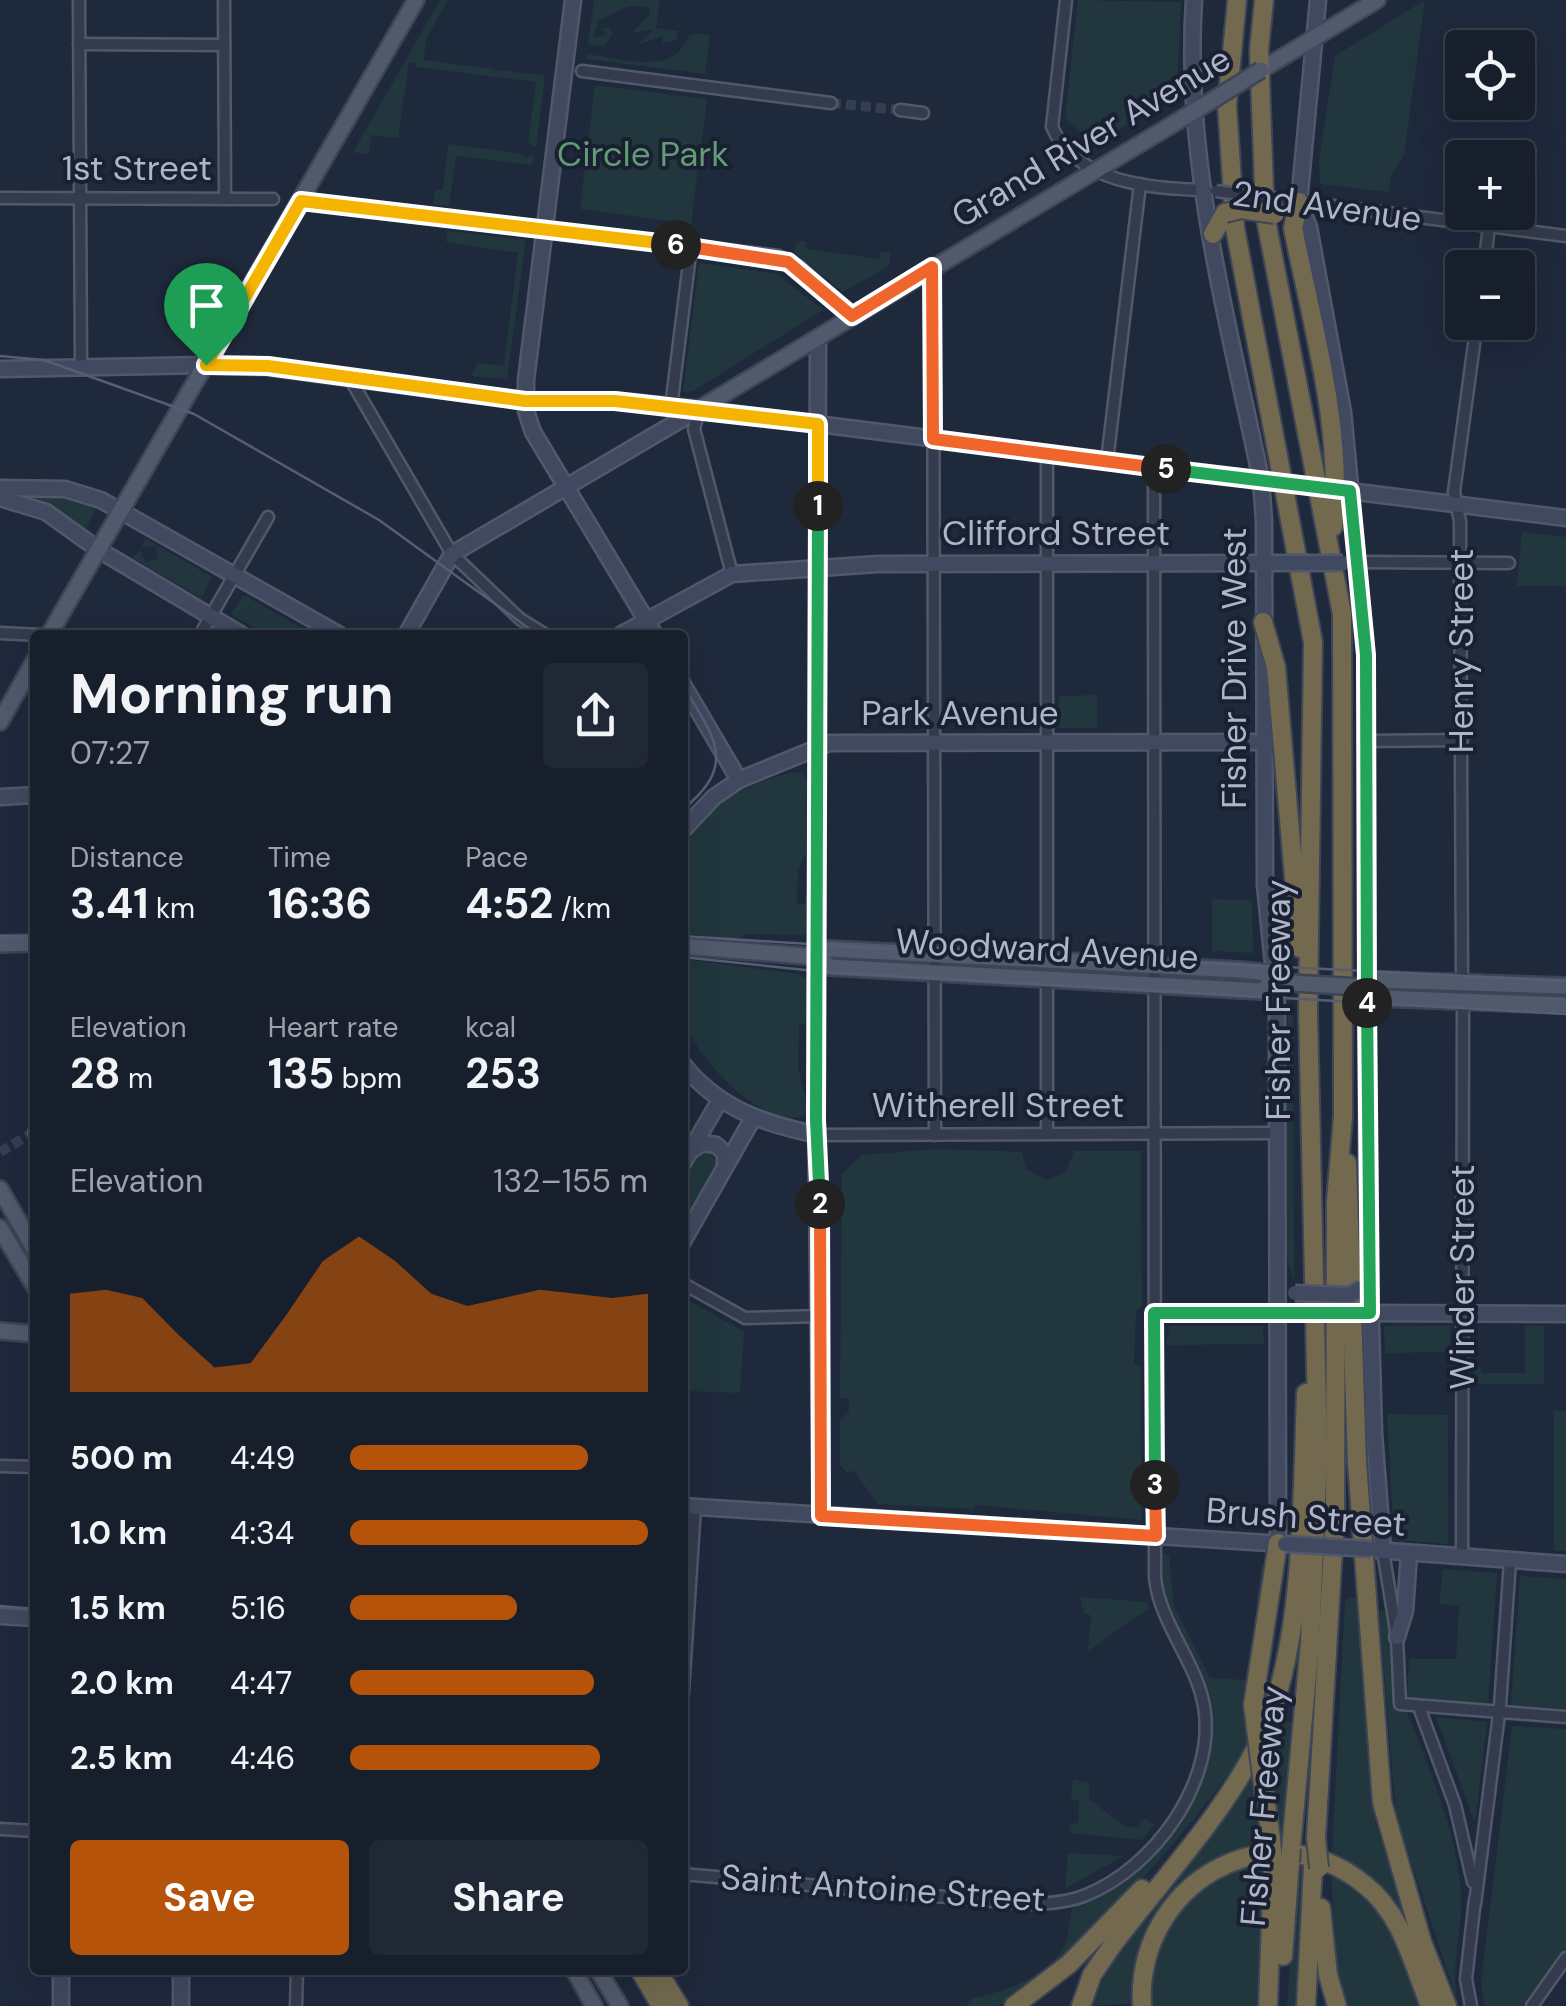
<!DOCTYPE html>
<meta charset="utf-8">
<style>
:root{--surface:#171f2d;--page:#202735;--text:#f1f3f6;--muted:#9ea2aa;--line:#363d49;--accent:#b45309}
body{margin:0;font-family:"DM Sans",sans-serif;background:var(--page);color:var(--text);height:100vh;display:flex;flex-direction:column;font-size:38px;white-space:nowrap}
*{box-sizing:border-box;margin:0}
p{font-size:32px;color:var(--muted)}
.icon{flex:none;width:55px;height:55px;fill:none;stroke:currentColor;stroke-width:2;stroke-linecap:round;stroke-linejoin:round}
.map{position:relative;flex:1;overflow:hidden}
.drawer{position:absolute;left:30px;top:630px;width:658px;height:1345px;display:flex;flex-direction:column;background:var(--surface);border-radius:10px;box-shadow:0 10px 40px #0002,0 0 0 2px var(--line)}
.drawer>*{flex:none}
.controls{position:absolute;left:1445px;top:30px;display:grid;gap:20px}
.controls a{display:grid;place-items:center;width:90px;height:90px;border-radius:10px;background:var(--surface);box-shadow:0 10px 40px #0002,0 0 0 2px var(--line);font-size:50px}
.pin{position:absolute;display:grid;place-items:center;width:85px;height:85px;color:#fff;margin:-102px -42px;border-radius:50% 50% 50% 0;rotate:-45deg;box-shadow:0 0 10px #0007}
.pin .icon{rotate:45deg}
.km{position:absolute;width:50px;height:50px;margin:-25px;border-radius:50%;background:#222;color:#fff;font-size:28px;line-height:50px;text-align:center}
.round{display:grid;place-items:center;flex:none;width:105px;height:105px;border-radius:10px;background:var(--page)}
.head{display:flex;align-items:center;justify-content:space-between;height:170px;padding:0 40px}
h1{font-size:55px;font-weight:700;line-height:75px}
.stats{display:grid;grid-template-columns:repeat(3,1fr);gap:15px;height:170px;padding:10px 40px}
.stats div{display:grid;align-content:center}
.stats b{font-size:42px;font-weight:700}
.stats small{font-size:28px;font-weight:400}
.stats p{font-size:28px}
.chart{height:280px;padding:20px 40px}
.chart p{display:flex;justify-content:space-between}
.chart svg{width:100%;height:180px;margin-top:10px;fill:var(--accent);opacity:.7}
.action{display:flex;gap:20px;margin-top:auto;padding:20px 40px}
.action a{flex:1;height:115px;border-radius:10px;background:var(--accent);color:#fff;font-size:40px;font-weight:700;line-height:115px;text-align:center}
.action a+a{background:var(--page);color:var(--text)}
ul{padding:0 40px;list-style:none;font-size:32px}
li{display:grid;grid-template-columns:160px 120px 1fr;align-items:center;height:75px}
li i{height:25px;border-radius:12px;background:var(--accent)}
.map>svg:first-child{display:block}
.green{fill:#21373d}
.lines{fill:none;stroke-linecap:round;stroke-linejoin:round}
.street-tunnel{stroke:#343e51;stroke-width:10;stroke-dasharray:10 5;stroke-linecap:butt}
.street-casing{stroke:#51586a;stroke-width:15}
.secondary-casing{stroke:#51586a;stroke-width:19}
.primary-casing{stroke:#3d4455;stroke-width:20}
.highway-casing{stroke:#3e4557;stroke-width:22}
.street{stroke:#333b4c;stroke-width:10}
.secondary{stroke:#414960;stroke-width:14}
.primary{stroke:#515a6d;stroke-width:15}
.highway{stroke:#73694f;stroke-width:18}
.tram{stroke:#555e74;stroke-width:2.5}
.street-bridge-casing{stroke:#51586a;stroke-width:15;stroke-linecap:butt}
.secondary-bridge-casing{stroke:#51586a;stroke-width:19;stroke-linecap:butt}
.primary-bridge-casing{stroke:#3d4455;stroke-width:20;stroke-linecap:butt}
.highway-bridge-casing{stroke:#3e4557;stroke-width:22;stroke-linecap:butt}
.street-bridge{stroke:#333b4c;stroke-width:10}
.secondary-bridge{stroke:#414960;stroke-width:14}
.primary-bridge{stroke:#515a6d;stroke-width:15}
.highway-bridge{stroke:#73694f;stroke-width:18}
.split-1-casing{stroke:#fff;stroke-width:20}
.split-2-casing{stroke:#fff;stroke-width:20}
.split-3-casing{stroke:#fff;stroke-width:20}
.split-4-casing{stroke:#fff;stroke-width:20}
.split-5-casing{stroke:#fff;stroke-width:20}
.split-6-casing{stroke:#fff;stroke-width:20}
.split-7-casing{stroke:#fff;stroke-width:20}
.split-1{stroke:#f5b400;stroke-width:12}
.split-2{stroke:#22a559;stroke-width:12}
.split-3{stroke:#f0652b;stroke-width:12}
.split-4{stroke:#22a559;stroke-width:12}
.split-5{stroke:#22a559;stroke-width:12}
.split-6{stroke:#f0652b;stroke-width:12}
.split-7{stroke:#f5b400;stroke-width:12}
.labels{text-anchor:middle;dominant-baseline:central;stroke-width:8;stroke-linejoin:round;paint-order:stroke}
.street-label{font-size:35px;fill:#aeb5c8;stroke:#192031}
.park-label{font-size:35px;fill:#629c76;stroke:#192031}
</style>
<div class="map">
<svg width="1566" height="2006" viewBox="0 0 1566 2006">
<rect width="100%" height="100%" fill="#1f293c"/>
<g class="green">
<polygon points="440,0 448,0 426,39 424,60 495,69 495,74 497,70 545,75 536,147 528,142 536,82 416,67 416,63 409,62 398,138 371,135 369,155 353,152"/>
<polygon points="594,0 660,0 656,28 678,31 676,40 662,43 663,36 637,45 653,30 632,33 650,14 649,7 628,6 599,21 593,37 604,36 606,31 599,30 608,27 613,34 604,46 588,44"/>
<polygon points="1078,0 1181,2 1177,93 1095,145 1065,117"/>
<polygon points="1425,0 1404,155 1391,176 1389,192 1320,184 1319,160 1335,56"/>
<path d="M 697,33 L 710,35 L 705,74 L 586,59 L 587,54 C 619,58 676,77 688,36 Z"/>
<polygon points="595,85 707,99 691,224 580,209"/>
<polygon points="448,144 519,153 526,158 534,155 532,165 456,156 449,206 433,205 435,190 443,190"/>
<polygon points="448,231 526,240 507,379 471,376 478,363 504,366 518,253 446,242"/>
<polygon points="797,241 806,242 806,249 879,259 881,252 891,253 889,266 843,292 795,253"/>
<polygon points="699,263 777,274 823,310 693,391 683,392"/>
<polygon points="35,495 69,498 97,507 84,532 32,500"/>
<polygon points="1522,532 1566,537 1566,586 1517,586"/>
<polygon points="145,538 212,577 201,598 133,558 140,551 146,563 158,558 156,546 142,547"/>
<polygon points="243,595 251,599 314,635 267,635 231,614"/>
<polygon points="1097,695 1097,728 1059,728 1059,696"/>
<path d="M 794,772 L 803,773 L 807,781 L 806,852 L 798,872 L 797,904 L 805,904 L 809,870 L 809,930 L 803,935 L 746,934 L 739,939 L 683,934 C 683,910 680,885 683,862 C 688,811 750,782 794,772 Z"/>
<polygon points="1212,899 1252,900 1253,953 1212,951"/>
<path d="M 683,959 L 798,974 L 807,980 L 808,1073 L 806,1024 L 799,1024 L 798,1069 L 808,1106 L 804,1116 C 760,1129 697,1058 684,1021 C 678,1004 682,978 683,959 Z"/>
<polygon points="1288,1008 1292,1009 1293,1021 1294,1279 1285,1253"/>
<polygon points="936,1149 1022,1152 1026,1169 1047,1180 1066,1172 1074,1151 1141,1151 1142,1307 1136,1310 1134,1364 1141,1366 1142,1520 975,1505 974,1509 878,1504 853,1470 848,1474 840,1465 840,1421 849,1412 849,1399 840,1398 842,1174 862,1155"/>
<polygon points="711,1151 717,1164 683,1225 683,1184 700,1153"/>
<polygon points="683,1297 744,1332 740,1393 686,1391 683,1402"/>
<polygon points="1170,1326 1263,1326 1264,1344 1166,1345"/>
<polygon points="1384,1326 1450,1326 1450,1352 1385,1353"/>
<polygon points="1525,1326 1544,1326 1544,1384 1475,1384 1474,1368 1481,1366 1481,1373 1525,1373"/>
<polygon points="1554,1410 1566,1411 1566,1551 1554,1550"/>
<polygon points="1387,1414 1448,1415 1448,1544 1394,1540"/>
<path d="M 1161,1553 L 1169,1555 L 1174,1607 L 1210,1678 L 1248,1680 L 1261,1566 L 1268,1567 L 1246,1702 L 1249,1743 C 1218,1798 1053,1993 996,2006 C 987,2006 975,2006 966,2006 L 971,1999 C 1005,1991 1044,1979 1063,1948 C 1070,1936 1069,1920 1072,1908 C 1086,1901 1101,1898 1114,1889 C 1178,1849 1230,1764 1207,1688 C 1190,1633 1158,1620 1161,1553 Z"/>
<polygon points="1443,1569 1497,1573 1488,1704 1407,1699 1409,1659 1456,1659 1459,1606 1439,1604"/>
<polygon points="1520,1576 1566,1579 1566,1709 1511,1705"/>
<polygon points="1358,1596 1376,1824 1408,1923 1390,1900 1332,1856 1345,1600"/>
<polygon points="1080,1597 1147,1602 1149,1608 1088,1651 1091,1615 1084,1614"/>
<path d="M 1379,1611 L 1385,1611 L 1392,1641 L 1394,1708 L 1407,1712 C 1430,1771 1455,1827 1461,1890 C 1464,1928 1448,1969 1459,2006 L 1396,1816 Z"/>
<polygon points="1436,1717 1487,1722 1475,1823"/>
<polygon points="1284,1721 1292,1722 1279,1861 1264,1755"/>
<polygon points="1512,1726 1566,1729 1566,1948 1524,2006 1484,2006 1481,1983"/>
<path d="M 1255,1773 L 1266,1847 C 1187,1859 1129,1921 1136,2003 L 1089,2006 L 1112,1962 Z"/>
<polygon points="1073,1779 1089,1783 1089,1799 1123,1825 1135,1828 1145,1819 1154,1825 1142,1840 1069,1833 1070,1824 1078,1823 1079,1801 1071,1800"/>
<polygon points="1068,1853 1123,1856 1065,1889"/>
<path d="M 1266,1861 L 1260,2006 L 1149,2006 C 1150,1989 1148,1966 1154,1951 C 1174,1901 1215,1872 1266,1861 Z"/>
<polygon points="1298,1862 1306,1865 1299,2006 1287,2006"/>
<polygon points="1331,1872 1380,1912 1423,2006 1343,2006 1336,1981"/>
</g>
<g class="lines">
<g class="street-tunnel">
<polyline points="831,103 900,110"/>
<polyline points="0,1152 34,1132"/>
</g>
<defs>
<g id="street">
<polyline points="79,0 81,368"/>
<polyline points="224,0 225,199"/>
<path d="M 1066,0 L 1052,127 C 1077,183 1151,189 1206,190"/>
<polyline points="79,44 224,45"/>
<polyline points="582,71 831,103"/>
<polyline points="900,110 923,113"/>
<polyline points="0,198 273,199"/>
<polyline points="1279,199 1566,236"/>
<polyline points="933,268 935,1135"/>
<polyline points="1484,268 1489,227"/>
<polyline points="349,377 452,554 520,619 546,635"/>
<polyline points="671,407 691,247"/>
<polyline points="699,409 694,429 732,574"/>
<polyline points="1047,454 1047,960"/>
<polyline points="1107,461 1140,184"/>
<polyline points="1358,562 1509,563"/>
<polyline points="0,633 41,635"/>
<polyline points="200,635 268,517"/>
<polyline points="1366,741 1462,740"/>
<polyline points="1047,979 1047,1133"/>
<polyline points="1462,982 1460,521 1454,492 1477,322"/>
<polyline points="34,1132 35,1131"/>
<polyline points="818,1135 1277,1133"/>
<polyline points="682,1283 745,1318 821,1316"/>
<polyline points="1155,1313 1279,1313"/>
<polyline points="0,1466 35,1467"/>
<polyline points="1383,1551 1397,1637 1400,1704 1566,1717"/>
<polyline points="1462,1557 1463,998"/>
<polyline points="682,1707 695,1507"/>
<polyline points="1419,1707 1455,1805 1473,1882"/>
<polyline points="0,1829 35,1831"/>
<path d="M 682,1874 L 1026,1904 C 1046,1904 1067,1903 1086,1895 C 1154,1868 1217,1781 1204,1706 C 1196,1661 1160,1624 1155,1578 L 1154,467"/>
<polyline points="1475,1904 1500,1706 1510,1561"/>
<polyline points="296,2006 297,1970"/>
<polyline points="1471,2006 1466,1979 1475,1899"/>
<polyline points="1532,2006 1566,1958"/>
</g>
<g id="secondary">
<polyline points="573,0 526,380 526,411 533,432 655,635"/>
<path d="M 1194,0 C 1183,161 1229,324 1261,480 L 1264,520 L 1265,885 L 1277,1003 L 1278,1543"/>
<polyline points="1318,0 1299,202 1309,227 1343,412 1366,655 1367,1185 1374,1433 1383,1551"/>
<polyline points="301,201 778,258 798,268 852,316"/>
<polyline points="818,337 816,1120 821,1516"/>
<polyline points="0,369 206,365"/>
<polyline points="0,488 65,489 101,500 340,635"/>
<polyline points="1341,490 1566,518"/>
<polyline points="0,498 46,512 99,550 242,635"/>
<polyline points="406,635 452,554 699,409 1269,481"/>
<polyline points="620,635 732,574 878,564 1272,563"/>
<polyline points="682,683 739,780"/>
<polyline points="0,797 35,795"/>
<polyline points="682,831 714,797 739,780 829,743 1265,742"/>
<path d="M 682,1063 C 717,1108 764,1124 818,1135"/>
<polyline points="690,1151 703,1143 716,1145 725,1153 725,1165"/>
<polyline points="682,1165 720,1100"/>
<polyline points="682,1243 753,1118"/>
<polyline points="1363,1313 1566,1314"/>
<polyline points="682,1506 1284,1544"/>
<polyline points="1376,1550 1566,1564"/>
<polyline points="0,1616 35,1618"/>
<polyline points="1397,1637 1405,1611 1409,1554"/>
<polyline points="61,1970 61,2006"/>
<polyline points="181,2006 181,1970"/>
</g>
<g id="primary">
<polyline points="1261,70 1377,0"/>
<polyline points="206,365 268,367 525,401 615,401 699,409 1203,106"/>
<polyline points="49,635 416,0"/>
<polyline points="0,722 35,660"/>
<polyline points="0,944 35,943"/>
<polyline points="682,946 818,957 830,967 1261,991 1275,982"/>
<polyline points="818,957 829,949 1239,970 1260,972 1282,982"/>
<polyline points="1359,987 1378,980 1566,986"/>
<polyline points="1367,988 1378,998 1566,1005"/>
<polyline points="0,1189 35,1250"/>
<polyline points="0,1228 35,1287"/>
<polyline points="0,1331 35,1334"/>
<polyline points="574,1970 594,2006"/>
<polyline points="598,1970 620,2006"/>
</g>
<g id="highway">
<polyline points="1237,0 1227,105 1235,228 1313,642 1308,1012 1318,1454 1310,1642 1291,1848"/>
<polyline points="1264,0 1259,50 1265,215 1342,614 1343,1116 1336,1201 1335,1516 1316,1838"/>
<path d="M 1299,202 L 1293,228 C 1312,325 1343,428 1333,527"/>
<polyline points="1213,234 1225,213"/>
<polyline points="1263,622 1276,667 1300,948"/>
<polyline points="1347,1163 1357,1462 1382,1802 1422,1942 1447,2006"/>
<polyline points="1253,1705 1278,1543"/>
<polyline points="1262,1776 1271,1839"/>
<polyline points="1321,1908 1328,1975 1337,2006"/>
<polyline points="1283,1956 1290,1862"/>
<polyline points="640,1970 661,2006"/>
<polyline points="657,1970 679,2006"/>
<polyline points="1014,2006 1069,1964 1142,1889"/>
<path d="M 1081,2006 L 1092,1975 L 1111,1947 C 1161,1880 1225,1814 1261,1738 C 1305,1647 1302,1494 1306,1393"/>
<path d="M 1142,2006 C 1135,1886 1267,1805 1365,1885 C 1402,1914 1413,1964 1430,2006"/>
<polyline points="1268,2006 1273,1862"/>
<polyline points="1306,2006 1313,1866"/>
</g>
</defs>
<use href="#street" class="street-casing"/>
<use href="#secondary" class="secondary-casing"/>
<use href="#primary" class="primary-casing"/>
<use href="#highway" class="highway-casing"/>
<use href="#street" class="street"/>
<use href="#secondary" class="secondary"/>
<use href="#primary" class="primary"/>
<use href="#highway" class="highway"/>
<g class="tram">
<polyline points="0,356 44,360 194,414 379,520 538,635"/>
<path d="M 682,684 C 713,736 740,764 682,810"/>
<polyline points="0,936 35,936"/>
<polyline points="682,936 1094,962 1165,961 1566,981"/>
<polyline points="682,957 825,972 1566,1014"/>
<polyline points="0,1606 35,1609"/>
</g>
<defs>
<polyline id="street-bridge" points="1216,191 1279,199"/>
<g id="secondary-bridge">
<polyline points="1270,481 1340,490"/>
<polyline points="1272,563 1343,563"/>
<polyline points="1295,1293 1349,1295 1362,1288"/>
<polyline points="1295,1313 1363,1313"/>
<polyline points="1285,1544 1371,1549"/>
</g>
<g id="primary-bridge">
<polyline points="1203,106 1261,70"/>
<polyline points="1293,983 1359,987"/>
</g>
<g id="highway-bridge">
<polyline points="1225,213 1241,209 1275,214"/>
<polyline points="1253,1705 1262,1776"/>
<polyline points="1316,1838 1319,1868"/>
<polyline points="1271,1839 1273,1862"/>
<polyline points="1290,1862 1291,1848"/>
</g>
</defs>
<use href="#street-bridge" class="street-bridge-casing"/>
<use href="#secondary-bridge" class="secondary-bridge-casing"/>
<use href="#primary-bridge" class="primary-bridge-casing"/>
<use href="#highway-bridge" class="highway-bridge-casing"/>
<use href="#street-bridge" class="street-bridge"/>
<use href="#secondary-bridge" class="secondary-bridge"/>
<use href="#primary-bridge" class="primary-bridge"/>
<use href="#highway-bridge" class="highway-bridge"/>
</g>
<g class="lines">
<defs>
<polyline id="split-1" points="206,365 268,366 525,401 615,401 818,424 818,506"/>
<polyline id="split-2" points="818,506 816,1120 820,1204"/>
<polyline id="split-3" points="820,1204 821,1516 1156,1536 1155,1485"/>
<polyline id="split-4" points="1155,1485 1154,1313 1370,1313 1367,1003"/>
<polyline id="split-5" points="1166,469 1350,491 1366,655 1367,1003"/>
<polyline id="split-6" points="676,245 788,262 852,316 932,267 933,439 1166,469"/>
<polyline id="split-7" points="206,365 301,201 676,245"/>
</defs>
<use href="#split-1" class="split-1-casing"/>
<use href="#split-2" class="split-2-casing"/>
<use href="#split-3" class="split-3-casing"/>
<use href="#split-4" class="split-4-casing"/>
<use href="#split-5" class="split-5-casing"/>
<use href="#split-6" class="split-6-casing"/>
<use href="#split-7" class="split-7-casing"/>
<use href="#split-1" class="split-1"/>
<use href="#split-2" class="split-2"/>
<use href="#split-3" class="split-3"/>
<use href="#split-4" class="split-4"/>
<use href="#split-5" class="split-5"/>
<use href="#split-6" class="split-6"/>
<use href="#split-7" class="split-7"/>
</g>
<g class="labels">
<g class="street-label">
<text transform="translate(1091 137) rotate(-31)">Grand River Avenue</text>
<text x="137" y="168">1st Street</text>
<text transform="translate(1327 206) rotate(8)">2nd Avenue</text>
<text x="1056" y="533">Clifford Street</text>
<text transform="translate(1461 651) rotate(-90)">Henry Street</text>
<text transform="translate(1234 668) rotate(-90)">Fisher Drive West</text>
<text x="960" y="713">Park Avenue</text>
<text transform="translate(1047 949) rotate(3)">Woodward Avenue</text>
<text transform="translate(1278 1000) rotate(-90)">Fisher Freeway</text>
<text x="998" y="1105">Witherell Street</text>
<text transform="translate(1462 1277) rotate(-90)">Winder Street</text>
<text transform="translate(1306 1517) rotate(4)">Brush Street</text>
<text transform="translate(1263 1806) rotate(-85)">Fisher Freeway</text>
<text transform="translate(883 1888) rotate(4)">Saint Antoine Street</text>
</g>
<g class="park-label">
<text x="643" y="154">Circle Park</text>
</g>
</g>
</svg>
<div class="controls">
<a><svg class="icon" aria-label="locate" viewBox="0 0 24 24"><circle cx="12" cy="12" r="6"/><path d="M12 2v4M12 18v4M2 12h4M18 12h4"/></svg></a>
<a>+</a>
<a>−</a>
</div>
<div class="pin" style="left:206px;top:365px;background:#1e9e55"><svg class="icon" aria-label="arrive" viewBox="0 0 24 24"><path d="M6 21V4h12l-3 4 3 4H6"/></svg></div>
<b class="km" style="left:818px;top:506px">1</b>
<b class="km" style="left:820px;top:1204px">2</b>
<b class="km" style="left:1155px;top:1485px">3</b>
<b class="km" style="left:1367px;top:1003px">4</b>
<b class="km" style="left:1166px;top:469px">5</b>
<b class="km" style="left:676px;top:245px">6</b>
<section class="drawer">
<div class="head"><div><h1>Morning run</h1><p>07:27</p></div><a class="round"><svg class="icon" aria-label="share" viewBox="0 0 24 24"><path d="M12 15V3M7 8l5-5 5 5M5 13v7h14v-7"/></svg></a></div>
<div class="stats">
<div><p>Distance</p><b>3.41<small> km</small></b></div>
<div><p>Time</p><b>16:36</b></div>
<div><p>Pace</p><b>4:52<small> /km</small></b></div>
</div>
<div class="stats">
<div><p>Elevation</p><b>28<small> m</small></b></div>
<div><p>Heart rate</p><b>135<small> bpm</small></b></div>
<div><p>kcal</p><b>253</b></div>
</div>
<div class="chart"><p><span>Elevation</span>132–155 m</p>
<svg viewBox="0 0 160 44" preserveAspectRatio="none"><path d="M0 44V20L10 19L20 21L30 30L40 38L50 37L60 25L70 12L80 6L90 12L100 20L110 23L120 21L130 19L140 20L150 21L160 20V44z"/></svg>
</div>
<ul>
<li><b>500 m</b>4:49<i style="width:80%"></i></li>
<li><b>1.0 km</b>4:34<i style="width:100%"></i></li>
<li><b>1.5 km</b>5:16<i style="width:56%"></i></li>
<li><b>2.0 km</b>4:47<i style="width:82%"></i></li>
<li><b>2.5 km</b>4:46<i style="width:84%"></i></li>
</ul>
<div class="action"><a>Save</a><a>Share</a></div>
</section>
</div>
